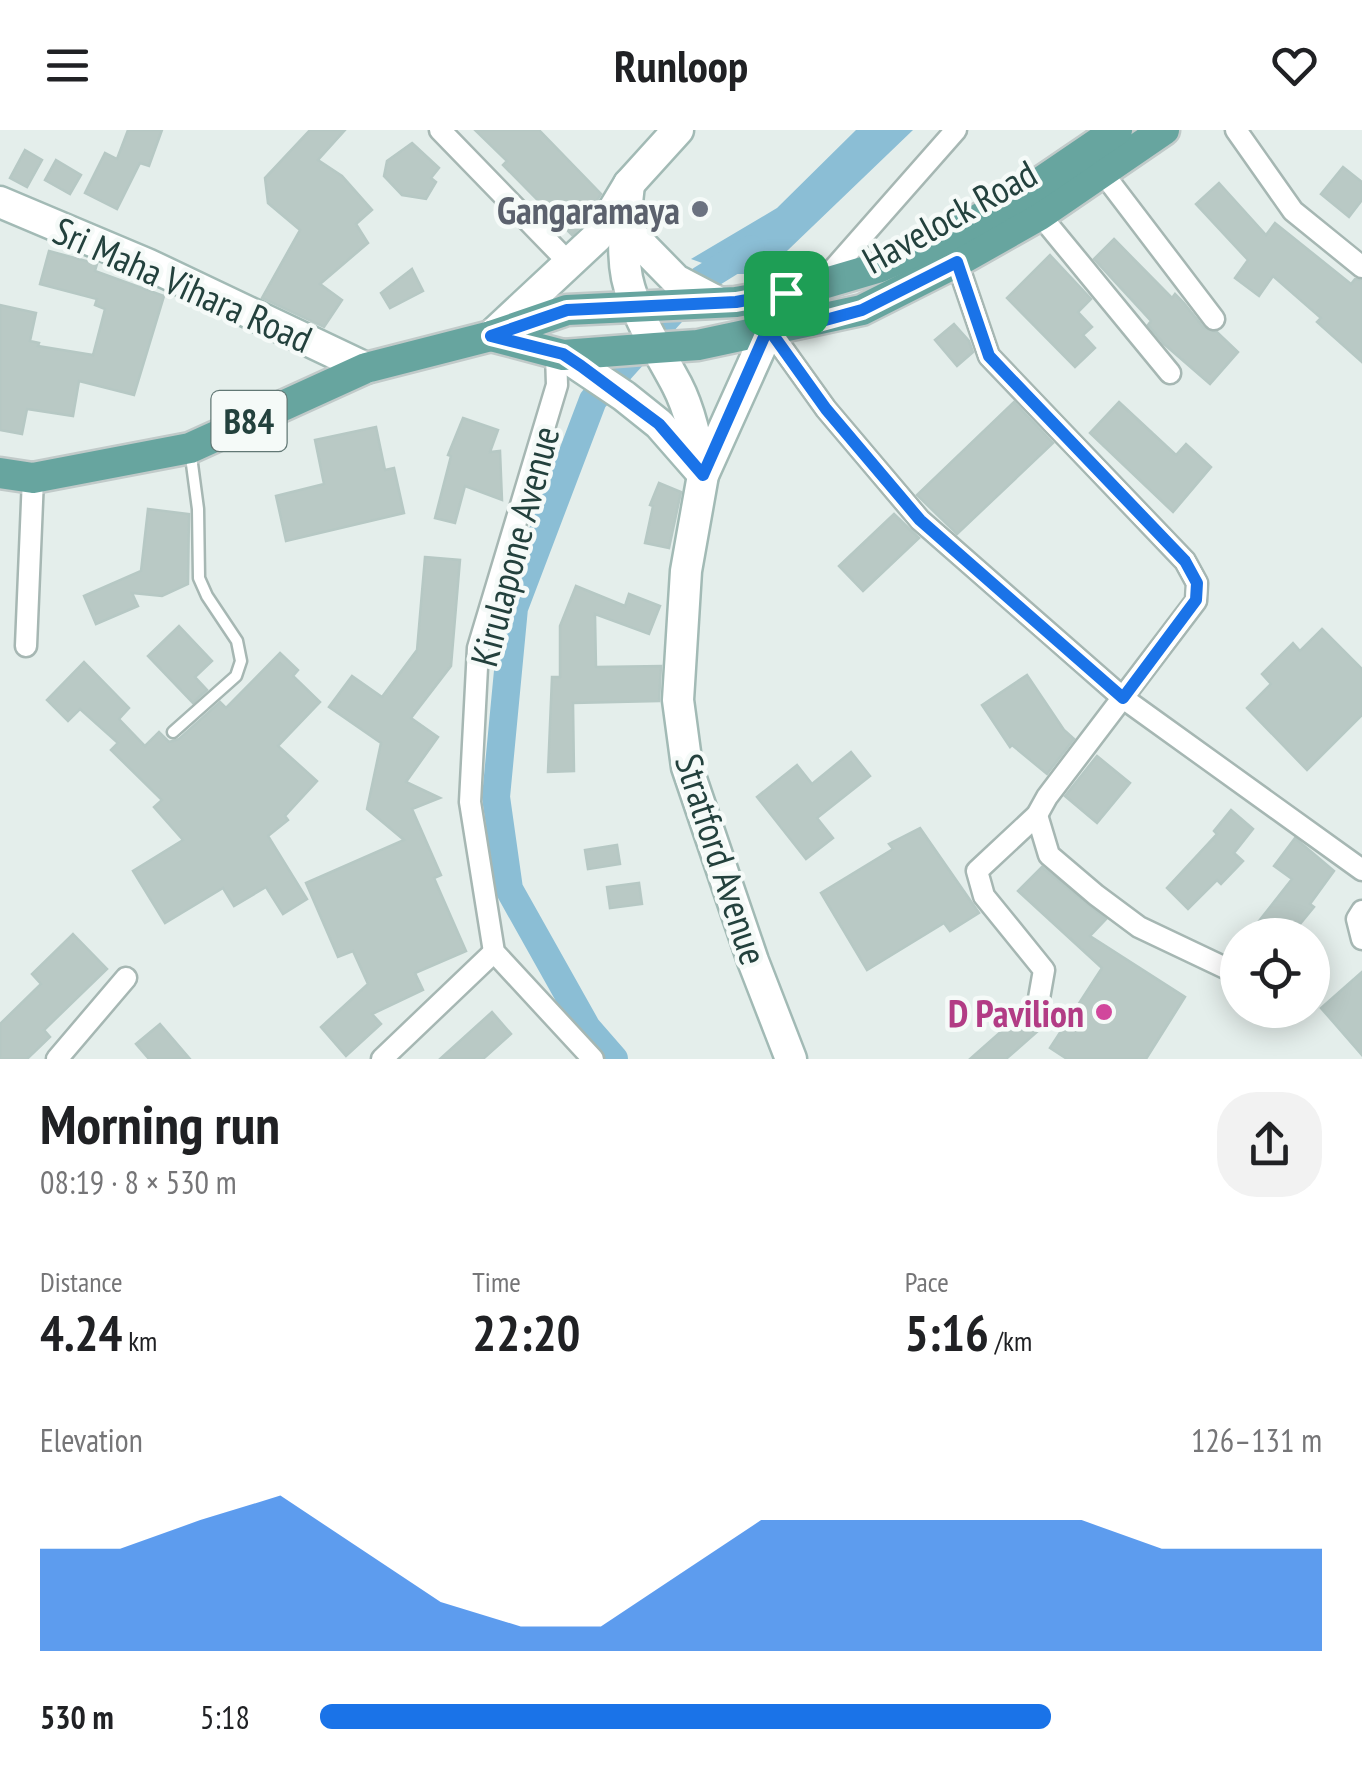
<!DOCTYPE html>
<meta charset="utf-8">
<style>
:root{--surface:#fff;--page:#f2f2f2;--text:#202124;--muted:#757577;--accent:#1a73e8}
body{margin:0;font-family:"PT Sans Narrow",sans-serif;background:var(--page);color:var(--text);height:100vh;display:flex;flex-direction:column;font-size:38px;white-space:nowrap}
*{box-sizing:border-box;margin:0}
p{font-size:32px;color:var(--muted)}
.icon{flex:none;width:55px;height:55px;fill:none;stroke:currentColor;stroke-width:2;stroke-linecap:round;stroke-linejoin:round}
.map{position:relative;height:929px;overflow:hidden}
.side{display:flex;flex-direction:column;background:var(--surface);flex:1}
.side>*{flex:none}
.buttons{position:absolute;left:1220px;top:788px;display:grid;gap:20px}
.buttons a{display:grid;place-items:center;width:110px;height:110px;border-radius:50%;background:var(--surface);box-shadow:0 5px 25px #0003;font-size:50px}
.pin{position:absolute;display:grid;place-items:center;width:85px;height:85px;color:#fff;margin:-42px;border-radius:20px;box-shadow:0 5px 15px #0006}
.round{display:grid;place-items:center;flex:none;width:105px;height:105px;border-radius:40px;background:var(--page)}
.overview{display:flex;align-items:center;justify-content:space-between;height:170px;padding:0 40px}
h1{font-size:55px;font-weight:800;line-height:75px}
.figures{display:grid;grid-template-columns:repeat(3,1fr);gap:15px;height:170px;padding:10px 40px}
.figures div{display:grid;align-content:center}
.figures b{font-size:50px;font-weight:800}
.figures small{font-size:28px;font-weight:400}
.figures p{font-size:28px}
.chart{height:280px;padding:20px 40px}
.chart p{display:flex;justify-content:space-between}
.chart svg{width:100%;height:180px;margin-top:10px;fill:var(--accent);opacity:.7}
ul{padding:0 40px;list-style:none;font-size:32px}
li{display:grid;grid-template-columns:160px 120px 1fr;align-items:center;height:75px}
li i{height:25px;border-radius:12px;background:var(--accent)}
header{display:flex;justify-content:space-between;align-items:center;height:130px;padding:0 40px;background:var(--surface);font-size:45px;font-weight:800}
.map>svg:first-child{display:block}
.water{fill:#8bbed5}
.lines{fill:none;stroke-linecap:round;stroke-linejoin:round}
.canal{stroke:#8bbed5;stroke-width:28}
.building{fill:#b9c9c5;stroke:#b6c8c4;stroke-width:2.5}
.lane-casing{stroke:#a6b7b3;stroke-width:15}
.street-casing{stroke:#a6b7b3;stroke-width:25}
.secondary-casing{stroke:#a2bab5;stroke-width:35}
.primary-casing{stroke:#c1cac9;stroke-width:35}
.lane{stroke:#fff;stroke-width:10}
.street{stroke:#fff;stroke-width:20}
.secondary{stroke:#fff;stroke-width:30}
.primary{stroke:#67a59f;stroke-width:30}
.route-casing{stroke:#fff;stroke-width:20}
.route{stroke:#1a73e8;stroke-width:12}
.worship-dot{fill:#6b7280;stroke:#f5faf8;stroke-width:4}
.hotel-dot{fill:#d1479c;stroke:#f5faf8;stroke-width:4}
.labels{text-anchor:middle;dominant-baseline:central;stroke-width:9;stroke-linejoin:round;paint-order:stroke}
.shield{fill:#f5faf8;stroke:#627875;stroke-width:2.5}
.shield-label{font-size:35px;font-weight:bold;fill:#23413d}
.worship-label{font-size:38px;font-weight:bold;fill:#5b616d;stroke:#f5faf8;text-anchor:end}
.street-label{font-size:38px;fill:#23413d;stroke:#f5faf8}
.hotel-label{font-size:38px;font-weight:bold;fill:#b23c85;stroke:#f5faf8;text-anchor:end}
</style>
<header><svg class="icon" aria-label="menu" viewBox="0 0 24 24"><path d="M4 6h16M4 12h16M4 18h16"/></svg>Runloop<svg class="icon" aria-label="heart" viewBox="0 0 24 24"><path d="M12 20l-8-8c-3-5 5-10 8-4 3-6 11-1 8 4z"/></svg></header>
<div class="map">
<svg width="1362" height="929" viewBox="0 0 1362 929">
<rect width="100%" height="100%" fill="#e4eeeb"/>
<polygon class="water" points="856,0 913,0 763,144 733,144 691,129 777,78"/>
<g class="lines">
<polyline class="canal" points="614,929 587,898 509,759 496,667 514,478 593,270 701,150 751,119"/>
</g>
<g class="building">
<polygon points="128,0 162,0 149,36 140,33 117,79 85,63 105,23 117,29"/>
<polygon points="310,0 345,0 318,30 342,46 372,80 356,94 368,113 320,154 342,170 324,197 262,168 300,100 268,73 265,48"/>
<polygon points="475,0 539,0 601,64 582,95 572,105 503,35 507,31"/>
<polygon points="412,13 439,38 431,48 436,52 426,69 402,65 384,46 387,31"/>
<polygon points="25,20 42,30 27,57 10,48"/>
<polygon points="56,30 81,45 70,64 45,50"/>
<polygon points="1343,37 1362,52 1362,70 1349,87 1321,64"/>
<polygon points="1219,53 1266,105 1275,93 1351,154 1355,149 1362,150 1362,232 1317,192 1321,188 1273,146 1259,166 1235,148 1248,130 1196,74"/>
<polygon points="1114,109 1172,168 1175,164 1184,173 1204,198 1217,202 1238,222 1210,254 1164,214 1148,195 1151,191 1094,129"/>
<polygon points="49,121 97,134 95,141 164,166 134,265 79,251 73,286 27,279 22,304 0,300 0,175 36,183 30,211 39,213 38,216 93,225 105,179 95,175 97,169 40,154"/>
<polygon points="1050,125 1091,169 1078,182 1092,197 1083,205 1095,218 1075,237 1007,168"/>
<polygon points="412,139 423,161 390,178 381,163"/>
<polygon points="954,194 969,211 973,222 957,236 935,210"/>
<polygon points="1014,272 1053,313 957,404 917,365"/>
<polygon points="1119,272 1176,325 1186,314 1211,337 1173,382 1090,303"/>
<polygon points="463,288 498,300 490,322 500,321 502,370 465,356 455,393 435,388 451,326 448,325"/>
<polygon points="376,297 385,340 394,338 404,383 286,411 276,366 324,354 315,310"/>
<polygon points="659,353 681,362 669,418 645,413 653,376 650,375"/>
<polygon points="148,379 189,384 188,454 162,466 132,463 138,476 96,494 84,466 141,441"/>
<polygon points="894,384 919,408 863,461 839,436"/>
<polygon points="425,427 460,430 451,536 411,588 438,607 406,652 440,668 412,679 441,745 434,748 466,821 415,843 423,860 372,884 381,894 346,926 321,897 368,854 353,821 338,827 306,753 404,710 367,679 381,613 329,577 352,546 382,567 417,520"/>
<polygon points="576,456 625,476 629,464 660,476 649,504 595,484 596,537 661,536 659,571 573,573 574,641 548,642 552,547 560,547 560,496"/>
<polygon points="179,496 212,531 195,547 207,560 193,573 148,526"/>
<polygon points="1322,499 1362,539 1362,585 1307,640 1247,578 1271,554 1262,544 1293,513 1300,521"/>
<polygon points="280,523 298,540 293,546 320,572 278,616 317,651 285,686 288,690 268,706 307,769 283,784 266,757 234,776 223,758 165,793 133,741 183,710 154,677 162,670 111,620 118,613 80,579 68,591 47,570 84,532 129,578 119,589 145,616 159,602 169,612 179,609 220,572 226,578"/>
<polygon points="1027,545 1064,600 1074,609 1047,644 1012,615 1010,617 982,575"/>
<polygon points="851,622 870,646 817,688 833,708 806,729 757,667 797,635 812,654"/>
<polygon points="1097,626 1130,653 1097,693 1065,666"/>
<polygon points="1231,680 1253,699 1234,723 1243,731 1221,754 1217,750 1188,779 1167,758 1217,704 1214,701"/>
<polygon points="920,698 979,783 950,801 944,793 867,840 821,763 893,719 889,714"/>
<polygon points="1295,708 1334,741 1310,774 1314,777 1291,805 1248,805 1292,749 1274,736"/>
<polygon points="617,715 620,734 588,739 585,720"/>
<polygon points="1042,737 1106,789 1090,806 1185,867 1146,929 1067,929 1050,918 1102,838 1018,761"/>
<polygon points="639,753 642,774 610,778 607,757"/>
<polygon points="73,804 107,839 44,900 50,907 27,929 0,929 0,894 41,854 32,844"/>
<polygon points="1362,842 1362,925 1321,878"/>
<polygon points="492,882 511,904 483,929 440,929"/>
<polygon points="1022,883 1038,901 1006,929 970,929"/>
<polygon points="160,894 190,929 149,929 136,914"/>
</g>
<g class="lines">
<defs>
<polyline id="lane" points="173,602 236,546 241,531 237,511 207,466 199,448 198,379 190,319"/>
<g id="street">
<polyline points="440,0 571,135"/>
<polyline points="1236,0 1293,81 1362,137"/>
<polyline points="1102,42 1214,189"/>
<polyline points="1040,85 1170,243"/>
<polyline points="957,132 989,226 1185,431 1197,453 1196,471 1047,667 1037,685 977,741 984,766 1044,840 1038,874"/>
<polyline points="822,152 956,0"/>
<polyline points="768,198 826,279 920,390 1123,568 1362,740"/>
<polyline points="556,223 557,255 478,518 470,672 494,822 593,929"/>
<polyline points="26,516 33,348"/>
<polyline points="1037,685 1049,725 1096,765 1139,797 1238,844"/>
<polyline points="1362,781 1357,789 1362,809"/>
<polyline points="57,929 126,848"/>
<polyline points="382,929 494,822"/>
</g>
<g id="secondary">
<path d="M 629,54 C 626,84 621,117 627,148 C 635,185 659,221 677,255 C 691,282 697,315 703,345"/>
<polyline points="0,72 147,134 366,238"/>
<polyline points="624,97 676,150 718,172"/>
<polyline points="785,163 703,345 686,441 678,570 687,637 753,831 791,929"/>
<polyline points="491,206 597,107 629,54 678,0"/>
<polyline points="563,225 624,266 659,294 701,342"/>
</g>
<g id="primary">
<polyline points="491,206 563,225 655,218 698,215 862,180 957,132 1040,85 1164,0"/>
<polyline points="0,343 33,348 190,318 366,238 491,206 567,180 736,172 802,160 880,137 943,109 1026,62 1117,0"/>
</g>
</defs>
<use href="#lane" class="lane-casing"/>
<use href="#street" class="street-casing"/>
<use href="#secondary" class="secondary-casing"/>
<use href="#primary" class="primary-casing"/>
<use href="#lane" class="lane"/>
<use href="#street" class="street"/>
<use href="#secondary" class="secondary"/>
<use href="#primary" class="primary"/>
</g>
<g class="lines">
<defs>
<polyline id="route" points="786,163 736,172 567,180 491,206 563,224 581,236 659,294 703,345 768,198 818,192 862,180 957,132 989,226 1185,431 1197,453 1196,470 1123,568 920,390 826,279 768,198 786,163"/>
</defs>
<use href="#route" class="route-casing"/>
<use href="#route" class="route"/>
</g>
<circle class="worship-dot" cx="700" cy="79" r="10"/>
<circle class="hotel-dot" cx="1104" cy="882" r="10"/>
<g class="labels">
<rect class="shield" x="211.5" y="261" width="75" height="60" rx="8"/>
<g class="shield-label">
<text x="249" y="291">B84</text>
</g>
<g class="worship-label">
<text x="680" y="79">Gangaramaya</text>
</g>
<g class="street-label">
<text transform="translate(949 86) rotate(-29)">Havelock Road</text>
<text transform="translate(183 154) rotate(24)">Sri Maha Vihara Road</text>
<text transform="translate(514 416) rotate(-75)">Kirulapone Avenue</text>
<text transform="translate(722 729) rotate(72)">Stratford Avenue</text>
</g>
<g class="hotel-label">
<text x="1084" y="882">D Pavilion</text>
</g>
</g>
</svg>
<div class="buttons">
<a><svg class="icon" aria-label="locate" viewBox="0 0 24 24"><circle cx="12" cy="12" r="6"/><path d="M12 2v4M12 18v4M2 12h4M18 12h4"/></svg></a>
</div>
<div class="pin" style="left:786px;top:163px;background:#1e9e55"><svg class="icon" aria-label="arrive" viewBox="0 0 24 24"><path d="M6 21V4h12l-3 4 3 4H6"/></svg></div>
</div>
<section class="side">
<div class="overview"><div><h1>Morning run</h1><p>08:19 · 8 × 530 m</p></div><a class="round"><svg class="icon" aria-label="share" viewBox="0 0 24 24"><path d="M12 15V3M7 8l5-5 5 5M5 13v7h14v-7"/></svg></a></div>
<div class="figures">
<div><p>Distance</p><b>4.24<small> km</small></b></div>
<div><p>Time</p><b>22:20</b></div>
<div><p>Pace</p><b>5:16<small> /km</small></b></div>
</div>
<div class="chart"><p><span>Elevation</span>126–131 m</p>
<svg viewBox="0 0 160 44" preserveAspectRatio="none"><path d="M0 44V19L10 19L20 12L30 6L40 19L50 32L60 38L70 38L80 25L90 12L100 12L110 12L120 12L130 12L140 19L150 19L160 19V44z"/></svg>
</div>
<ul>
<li><b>530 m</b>5:18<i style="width:73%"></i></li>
</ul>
</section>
